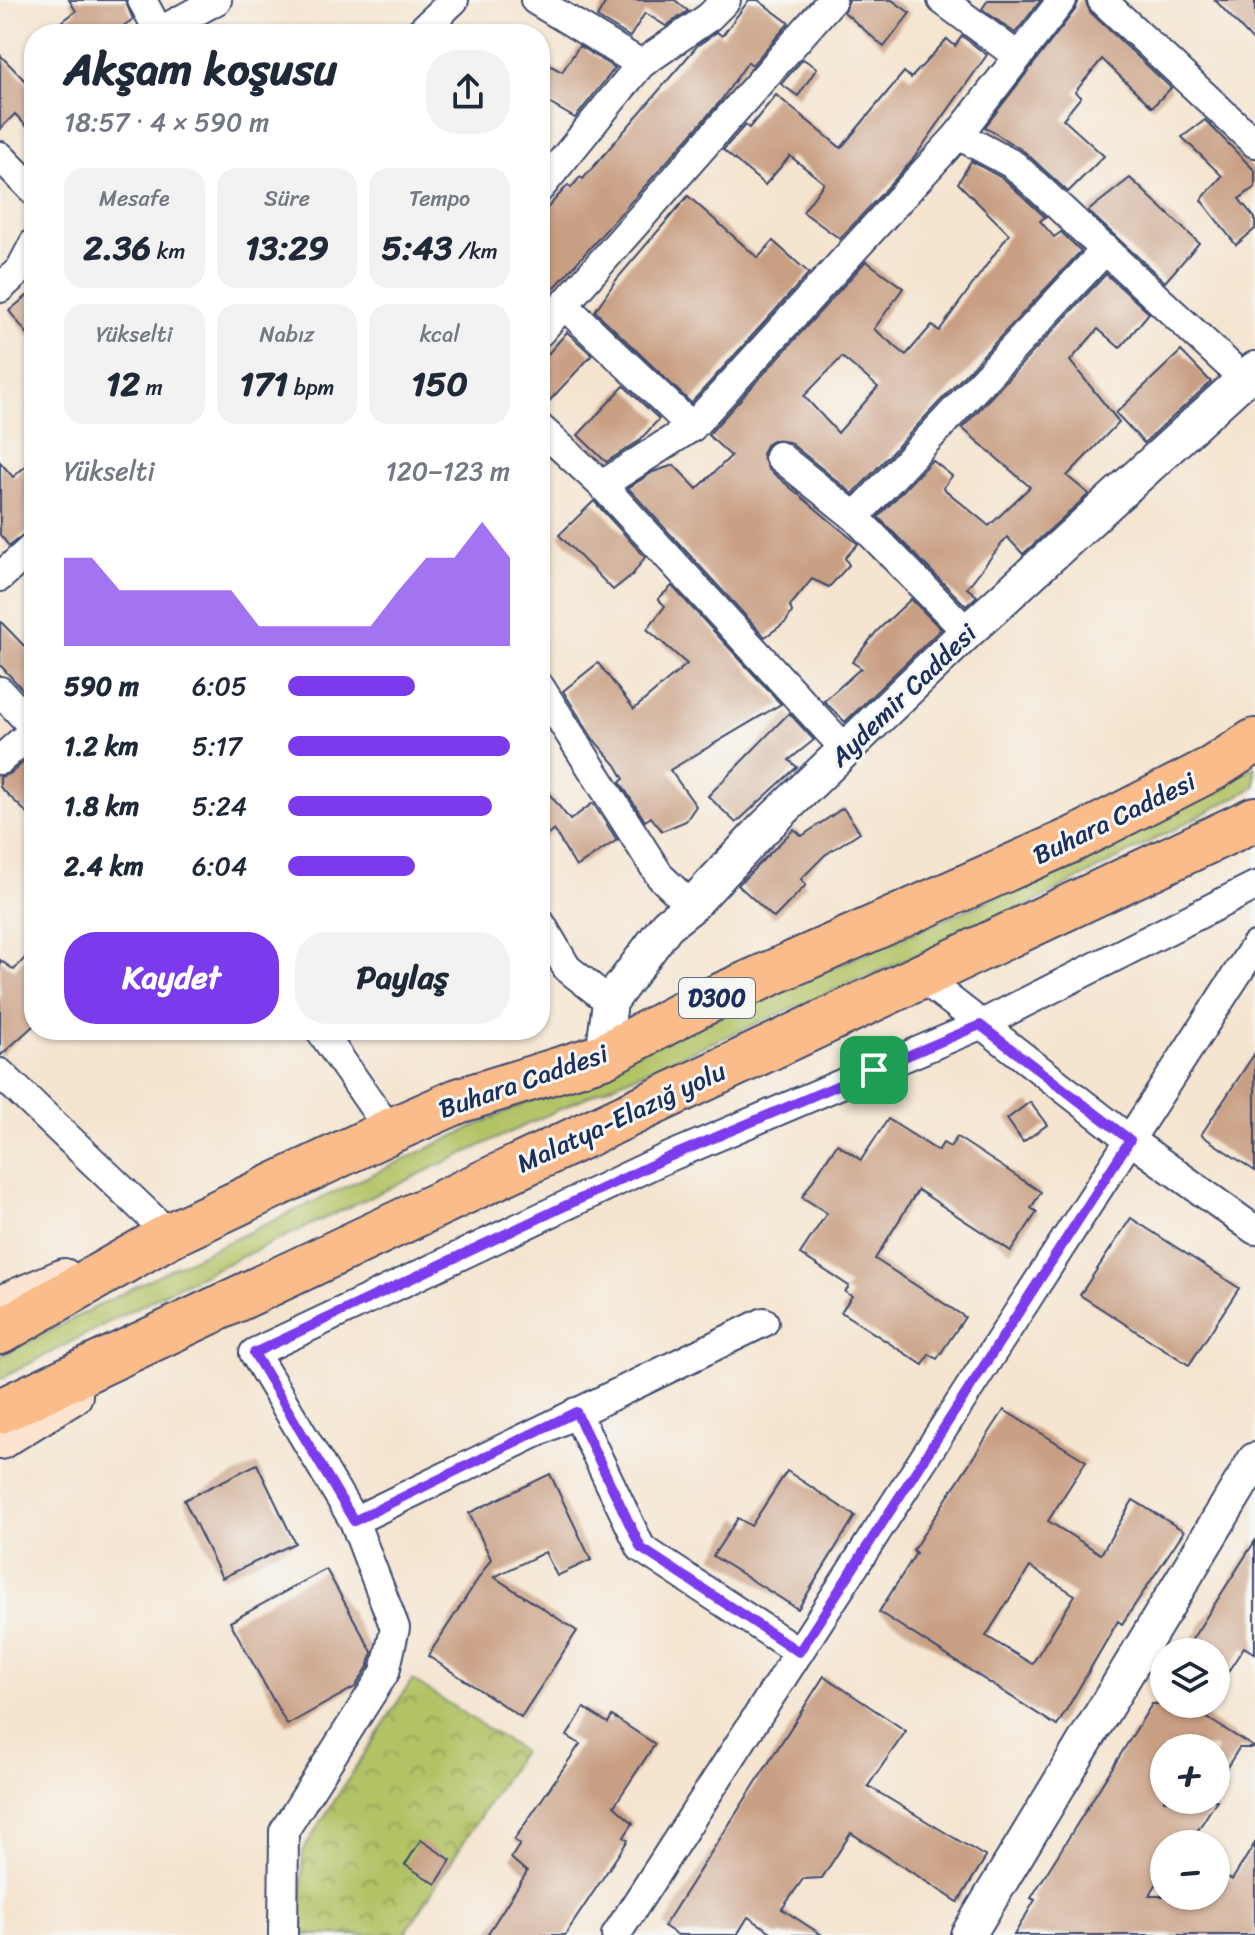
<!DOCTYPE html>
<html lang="tr">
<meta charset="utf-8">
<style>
:root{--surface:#fff;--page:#f2f2f3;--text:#1f2937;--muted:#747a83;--accent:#7c3aed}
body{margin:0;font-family:Sriracha,sans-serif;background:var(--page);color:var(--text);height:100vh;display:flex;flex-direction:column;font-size:30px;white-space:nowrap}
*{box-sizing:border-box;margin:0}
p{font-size:26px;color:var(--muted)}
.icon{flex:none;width:44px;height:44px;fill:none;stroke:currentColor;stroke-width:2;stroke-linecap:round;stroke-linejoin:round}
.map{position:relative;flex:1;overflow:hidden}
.drawer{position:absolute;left:24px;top:24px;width:526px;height:1016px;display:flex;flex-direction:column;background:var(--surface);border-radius:32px;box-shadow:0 2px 6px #0004}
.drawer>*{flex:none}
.buttons{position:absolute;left:1150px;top:1638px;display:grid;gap:16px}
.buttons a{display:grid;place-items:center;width:80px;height:80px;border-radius:50%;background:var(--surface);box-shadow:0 2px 6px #0004;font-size:40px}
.pin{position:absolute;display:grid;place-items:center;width:68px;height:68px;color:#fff;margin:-34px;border-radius:16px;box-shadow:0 4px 12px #0006}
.round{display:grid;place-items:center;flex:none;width:84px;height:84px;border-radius:32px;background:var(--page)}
.summary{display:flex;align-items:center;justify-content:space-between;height:136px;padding:0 40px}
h1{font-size:44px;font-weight:800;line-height:60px}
.stats{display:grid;grid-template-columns:repeat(3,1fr);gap:12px;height:136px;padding:8px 40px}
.stats div{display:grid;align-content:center;border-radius:20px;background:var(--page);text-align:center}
.stats b{font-size:34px;font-weight:800}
.stats small{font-size:22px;font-weight:400}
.stats p{font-size:22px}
.chart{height:224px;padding:16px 40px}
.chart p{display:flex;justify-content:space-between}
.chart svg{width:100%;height:144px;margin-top:8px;fill:var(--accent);opacity:.7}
.primary-button{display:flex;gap:16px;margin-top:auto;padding:16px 40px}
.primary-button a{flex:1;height:92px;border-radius:32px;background:var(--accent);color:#fff;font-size:32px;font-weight:800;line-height:92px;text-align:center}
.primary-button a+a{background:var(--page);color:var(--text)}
ul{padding:0 40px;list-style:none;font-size:26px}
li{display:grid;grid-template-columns:128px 96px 1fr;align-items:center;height:60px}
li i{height:20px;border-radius:10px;background:var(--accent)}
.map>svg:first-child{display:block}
.grass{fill:#b2c366;stroke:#667962;stroke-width:2}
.park{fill:url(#park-crowns);stroke:#667962;stroke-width:2}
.building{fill:#c99f83;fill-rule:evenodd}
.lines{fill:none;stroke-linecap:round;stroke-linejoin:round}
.minor-casing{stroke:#3c4a6f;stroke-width:32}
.tertiary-casing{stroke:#3c4a6f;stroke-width:38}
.secondary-casing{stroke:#3c4a6f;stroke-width:42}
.trunk-casing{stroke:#3c4a6f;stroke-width:48}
.minor{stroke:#fff;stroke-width:28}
.tertiary{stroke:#fff;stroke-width:34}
.secondary{stroke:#fde4d1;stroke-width:38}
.trunk{stroke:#fabc8b;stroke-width:44}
.route-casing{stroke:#fff;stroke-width:16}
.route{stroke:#7c3aed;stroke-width:10}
.labels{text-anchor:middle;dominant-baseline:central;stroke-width:6;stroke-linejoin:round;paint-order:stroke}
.shield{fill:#f6f6f2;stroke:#5d6b8a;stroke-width:2}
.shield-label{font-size:24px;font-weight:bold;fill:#1b2f5e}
.street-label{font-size:26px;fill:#1b2f5e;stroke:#f6f6f2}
</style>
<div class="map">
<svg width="1255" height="1935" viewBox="0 0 1255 1935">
<defs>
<pattern id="park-crowns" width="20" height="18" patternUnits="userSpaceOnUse" patternTransform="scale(2)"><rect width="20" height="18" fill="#b2c366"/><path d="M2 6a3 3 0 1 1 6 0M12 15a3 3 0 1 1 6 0" fill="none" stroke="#909f57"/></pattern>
</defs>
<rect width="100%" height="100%" fill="#f6f6f2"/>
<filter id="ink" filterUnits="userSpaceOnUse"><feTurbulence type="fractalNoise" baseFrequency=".0125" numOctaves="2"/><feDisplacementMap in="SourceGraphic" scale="16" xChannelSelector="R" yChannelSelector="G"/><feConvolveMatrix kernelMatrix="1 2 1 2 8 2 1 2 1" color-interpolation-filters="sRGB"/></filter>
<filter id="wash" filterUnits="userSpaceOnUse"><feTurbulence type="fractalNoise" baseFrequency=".006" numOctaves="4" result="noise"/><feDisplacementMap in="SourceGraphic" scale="32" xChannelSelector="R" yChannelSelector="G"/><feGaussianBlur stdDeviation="1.8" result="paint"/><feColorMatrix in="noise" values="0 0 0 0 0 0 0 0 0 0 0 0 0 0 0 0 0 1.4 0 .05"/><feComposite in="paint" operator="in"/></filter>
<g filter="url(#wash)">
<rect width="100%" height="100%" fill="#f5e4cf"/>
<polygon class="grass" points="1255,767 1255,787 1008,916 610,1086 174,1288 0,1379 0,1356 168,1270 604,1066 1001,895"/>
<polygon class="park" points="412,1680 522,1751 404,1935 300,1935 303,1850"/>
<g id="blocks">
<g class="building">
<polygon points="69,0 125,0 133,19 113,34 46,34 76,11"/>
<polygon points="607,0 675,0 688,11 666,26 645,13 630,37 597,17"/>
<polygon points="749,0 758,0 789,23 752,65 748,62 719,103 540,304 540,216 568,185 571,188 580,177 583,179 697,46 717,32 722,36"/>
<polygon points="849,0 892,0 910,13 884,47 844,12"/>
<polygon points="988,0 1041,0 1015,33 982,9"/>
<polygon points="1079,0 1085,0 1090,12 1171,88 1152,107 1102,59 1075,92 1081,97 1063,119 1104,156 1068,192 1025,152 985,127 1075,10"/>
<polygon points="1215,0 1255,0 1255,43"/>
<polygon points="962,36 987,55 911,162 840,239 803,212 824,183 790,156 765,185 723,150 745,125 749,128 776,95 841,148 904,72 911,78 947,39 955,46"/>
<polygon points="579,46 615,68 575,118 540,98 540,60 562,72"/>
<polygon points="0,55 34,90 34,134 15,114 0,129"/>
<polygon points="803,59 817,68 798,96 781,84"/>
<polygon points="1205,120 1255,171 1255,187 1239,199 1255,218 1255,229 1236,245 1201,200 1222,176 1182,137"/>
<path d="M 971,161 L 1004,179 L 1045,217 L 1040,221 L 1054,237 L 1061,232 L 1081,251 L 853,494 L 789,442 L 774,440 L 766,445 L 762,454 L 768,469 L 858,544 L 845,558 L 849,565 L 829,587 L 812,579 L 790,606 L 792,612 L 786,622 L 765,637 L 628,488 L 653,472 L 674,465 L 697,489 L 731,456 L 708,435 L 866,261 L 903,288 L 874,329 L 906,355 L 932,325 L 939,331 L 1009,234 L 958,183 ZM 842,357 L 878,387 L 838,433 L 804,396 Z"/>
<polygon points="1130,178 1199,243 1165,282 1088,211"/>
<polygon points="688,196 758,258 773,241 809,273 691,403 595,311 616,280"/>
<polygon points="1106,274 1149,313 1120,348 1098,329 1070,361 1119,422 1067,476 1089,494 1023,554 1007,537 967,588 977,596 966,606 878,517 932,460 952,476 943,488 989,526 1030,487 962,428"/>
<polygon points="34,290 34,342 9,311"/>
<polygon points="567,332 592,355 540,411 540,363"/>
<polygon points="1181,351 1211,382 1144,443 1116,413"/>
<polygon points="624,386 659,419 639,441 606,462 578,435"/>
<polygon points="34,459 34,526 9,546 0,535 0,462 13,477"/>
<polygon points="594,501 645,557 633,574 613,590 559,535"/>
<polygon points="672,586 781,704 670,770 696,806 686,821 662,831 651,817 645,821 620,782 624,779 616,765 593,739 563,691 598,663 634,709 687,664 647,629 665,606 658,599"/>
<polygon points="911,599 941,629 845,722 824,701 861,668 852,662 877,631"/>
<polygon points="0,621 34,656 34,702 0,665"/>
<polygon points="789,713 814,740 789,760 797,767 736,823 708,796"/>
<polygon points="34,753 34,820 0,787 0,777 11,773"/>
<polygon points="540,782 570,820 593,803 617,840 576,867 554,830 540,841"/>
<polygon points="843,808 860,832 825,855 801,879 806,885 774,918 738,885 794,829 802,836"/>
<polygon points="34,948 34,1025 0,1056 0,960 14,970"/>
<polygon points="1255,1053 1255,1171 1201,1135"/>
<polygon points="1030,1102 1047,1125 1023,1142 1007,1119"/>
<polygon points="888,1119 938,1151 943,1143 950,1147 957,1137 1041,1192 1031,1208 1037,1212 1011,1251 918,1190 875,1259 965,1317 937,1359 929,1354 923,1365 841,1312 852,1296 845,1292 849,1286 800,1254 827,1213 802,1197 837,1144 861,1160"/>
<polygon points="1131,1218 1239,1288 1189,1365 1080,1295"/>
<path d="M 1004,1410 L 1086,1461 L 1048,1521 L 1101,1554 L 1133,1500 L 1184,1531 L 1122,1624 L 1118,1621 L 1057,1726 L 879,1612 L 916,1553 L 913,1550 ZM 1030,1567 L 1075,1595 L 1032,1664 L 986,1636 Z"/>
<polygon points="257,1464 295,1543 222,1578 184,1500"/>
<polygon points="787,1471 855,1516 798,1609 713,1556 738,1518 751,1526"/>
<polygon points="550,1474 591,1560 557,1576 545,1552 494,1577 577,1631 521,1717 428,1656 491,1559 469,1513"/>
<polygon points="1255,1541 1255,1654 1244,1647 1216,1690 1216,1652 1184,1652"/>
<polygon points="326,1569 372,1652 369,1665 355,1687 287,1725 230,1622"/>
<polygon points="824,1676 906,1731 868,1786 986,1857 958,1902 851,1833 822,1878 803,1879 782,1909 822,1935 776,1935 748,1917 737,1935 678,1935 664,1926"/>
<polygon points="1152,1704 1185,1704 1255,1748 1239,1748 1216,1785 1216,1748 1164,1748 1164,1800 1217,1800 1189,1844 1164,1844 1164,1872 1149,1896 1216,1896 1216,1871 1232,1880 1255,1843 1255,1935 1014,1935 1035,1900 1031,1898"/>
<polygon points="584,1708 608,1723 612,1716 655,1744 614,1806 633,1823 624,1837 628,1840 565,1935 487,1935 527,1872 511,1858 520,1844 514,1840 580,1744 567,1736"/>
<polygon points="421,1840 451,1860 436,1884 405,1865"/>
</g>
</g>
</g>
<g filter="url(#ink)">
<use href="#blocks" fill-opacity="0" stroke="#3c4a6f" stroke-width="2"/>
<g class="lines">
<defs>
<g id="minor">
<polyline points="142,0 158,30"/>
<polyline points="535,0 641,64"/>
<polyline points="942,0 1016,55"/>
<polyline points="1102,0 1255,143"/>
<polyline points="155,34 217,0"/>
<polyline points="418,34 454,0"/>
<polyline points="958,135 1014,165 1243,378"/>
<polyline points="0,156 34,191"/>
<polyline points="540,188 641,64 709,17 726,0"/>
<polyline points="0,288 20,270 34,243"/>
<polyline points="564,305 692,427"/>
<polyline points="540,332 832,0"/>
<polyline points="540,428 602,485 692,427 958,135 1062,0"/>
<polyline points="779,456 855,517"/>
<polyline points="602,485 846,750"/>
<polyline points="0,577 34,546"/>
<polyline points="967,632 855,517 1106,249"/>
<polyline points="540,687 660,876 691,906"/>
<polyline points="0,691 34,728"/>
<polyline points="0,760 34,730"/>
<polyline points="540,922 567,968 610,1002"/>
<polyline points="922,978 1130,1140 1255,1230"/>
<polyline points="320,1030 390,1131"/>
<polyline points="0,1073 170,1235"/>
<polyline points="576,1412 641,1548 799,1652"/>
<polyline points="354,1521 764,1322"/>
<polyline points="283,1935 284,1831 385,1672 395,1628 354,1521 254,1353 662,1160 980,1025 1255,886"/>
<polyline points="616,1935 1255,946"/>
</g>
<g id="tertiary">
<polyline points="603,1056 610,1002 667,925 691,906 763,829 967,632 1255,369"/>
<polyline points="968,1935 1255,1460"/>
</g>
<g id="secondary">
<polyline points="0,1305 64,1278"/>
<polyline points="0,1440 73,1395"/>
</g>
<g id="trunk">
<polyline points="0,1332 170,1235 390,1131 458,1101 603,1056 697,1006 1074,839 1213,768 1255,741"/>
<polyline points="0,1411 1255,819"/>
</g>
</defs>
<use href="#minor" class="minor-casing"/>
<use href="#tertiary" class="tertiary-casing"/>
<use href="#secondary" class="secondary-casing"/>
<use href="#trunk" class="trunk-casing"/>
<use href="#minor" class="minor"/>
<use href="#tertiary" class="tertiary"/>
<use href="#secondary" class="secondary"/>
<use href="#trunk" class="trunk"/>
</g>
</g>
<g class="lines" filter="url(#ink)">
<defs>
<polygon id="route" points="980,1025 1130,1140 799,1652 641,1548 576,1412 354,1521 254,1353 662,1160"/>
</defs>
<use href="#route" class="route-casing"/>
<use href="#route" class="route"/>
</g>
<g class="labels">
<rect class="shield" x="679" y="978" width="76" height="40" rx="6"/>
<g class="shield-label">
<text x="717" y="998">D300</text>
</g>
<g class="street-label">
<text transform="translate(903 695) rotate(-44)">Aydemir Caddesi</text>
<text transform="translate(1114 818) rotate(-26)">Buhara Caddesi</text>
<text transform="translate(523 1081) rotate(-19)">Buhara Caddesi</text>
<text transform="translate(621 1117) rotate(-25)">Malatya-Elazığ yolu</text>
</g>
</g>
</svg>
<div class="buttons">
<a><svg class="icon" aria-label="layers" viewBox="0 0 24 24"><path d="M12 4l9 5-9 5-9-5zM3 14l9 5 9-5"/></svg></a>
<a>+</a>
<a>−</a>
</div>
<div class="pin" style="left:874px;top:1070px;background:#1e9e55"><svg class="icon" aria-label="arrive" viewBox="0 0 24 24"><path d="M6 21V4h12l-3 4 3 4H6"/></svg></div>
<section class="drawer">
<div class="summary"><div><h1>Akşam koşusu</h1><p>18:57 · 4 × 590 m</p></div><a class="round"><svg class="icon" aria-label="share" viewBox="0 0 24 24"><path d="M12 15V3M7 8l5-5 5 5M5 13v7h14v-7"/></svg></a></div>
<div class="stats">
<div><p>Mesafe</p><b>2.36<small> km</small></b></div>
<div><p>Süre</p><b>13:29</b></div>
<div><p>Tempo</p><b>5:43<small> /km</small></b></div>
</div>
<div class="stats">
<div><p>Yükselti</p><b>12<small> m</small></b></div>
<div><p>Nabız</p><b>171<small> bpm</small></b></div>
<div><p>kcal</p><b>150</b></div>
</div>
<div class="chart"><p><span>Yükselti</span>120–123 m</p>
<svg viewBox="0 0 160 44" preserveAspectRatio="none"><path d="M0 44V17L10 17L20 27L30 27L40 27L50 27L60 27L70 38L80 38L90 38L100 38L110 38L120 27L130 17L140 17L150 6L160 17V44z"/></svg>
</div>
<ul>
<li><b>590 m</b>6:05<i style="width:57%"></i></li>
<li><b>1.2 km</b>5:17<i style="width:100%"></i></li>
<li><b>1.8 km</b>5:24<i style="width:92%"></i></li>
<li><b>2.4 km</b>6:04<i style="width:57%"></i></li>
</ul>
<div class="primary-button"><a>Kaydet</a><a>Paylaş</a></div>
</section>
</div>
